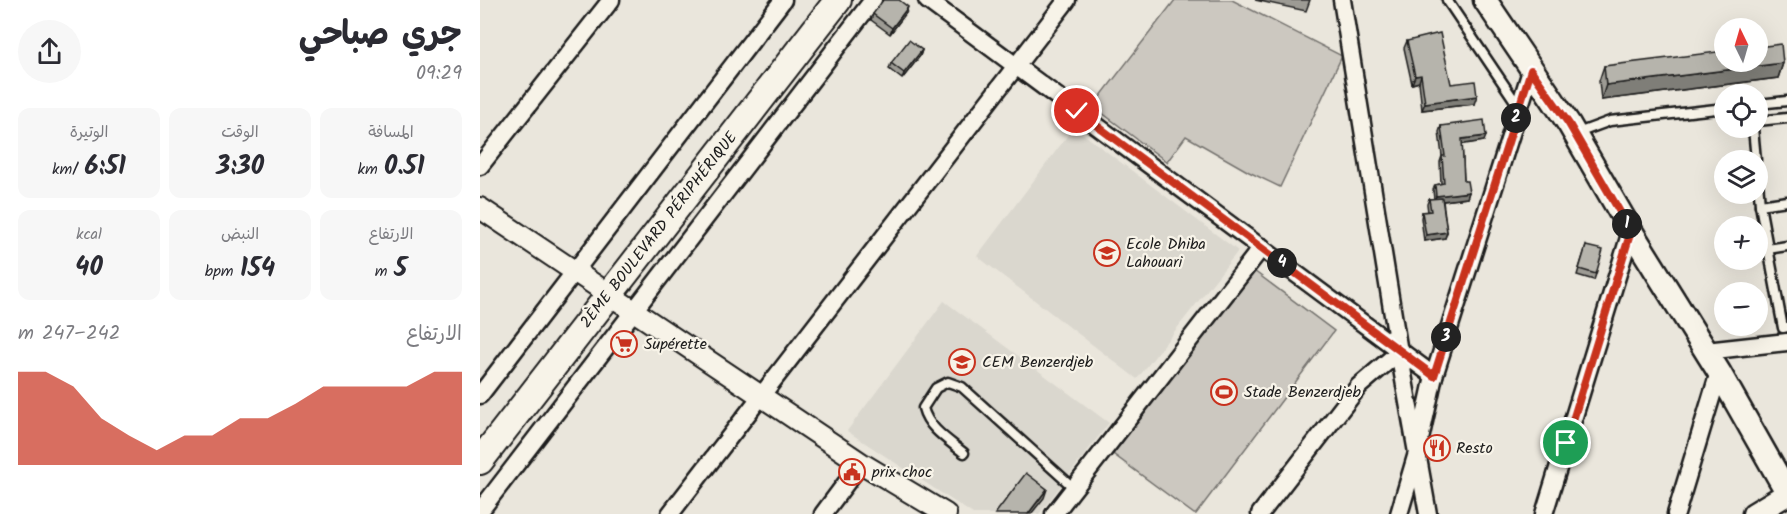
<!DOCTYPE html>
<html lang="ar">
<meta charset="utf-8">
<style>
:root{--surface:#fff;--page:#f7f7f7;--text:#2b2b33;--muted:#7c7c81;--accent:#c8321e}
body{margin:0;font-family:Kalam,"Playpen Sans Arabic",sans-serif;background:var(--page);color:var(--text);direction:rtl;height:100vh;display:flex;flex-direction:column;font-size:22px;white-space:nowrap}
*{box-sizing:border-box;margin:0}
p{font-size:20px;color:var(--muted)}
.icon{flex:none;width:33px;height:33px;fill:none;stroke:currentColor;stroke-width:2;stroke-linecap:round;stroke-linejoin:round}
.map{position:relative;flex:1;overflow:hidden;direction:ltr}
.drawer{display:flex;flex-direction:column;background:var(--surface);width:480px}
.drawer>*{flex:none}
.needle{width:39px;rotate:355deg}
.tools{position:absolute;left:1234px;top:18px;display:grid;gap:12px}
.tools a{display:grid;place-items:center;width:54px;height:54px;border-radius:50%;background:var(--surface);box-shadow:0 6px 24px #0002;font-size:30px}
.pin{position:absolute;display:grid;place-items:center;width:51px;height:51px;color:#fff;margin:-26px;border:3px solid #fff;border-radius:50%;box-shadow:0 2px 6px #0007}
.km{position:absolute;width:30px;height:30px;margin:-15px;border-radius:50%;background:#222;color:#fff;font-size:16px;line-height:30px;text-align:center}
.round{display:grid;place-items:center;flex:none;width:63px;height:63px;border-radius:32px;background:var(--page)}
.head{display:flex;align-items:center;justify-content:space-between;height:102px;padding:0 18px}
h1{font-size:33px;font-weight:700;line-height:45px}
.metrics{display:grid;grid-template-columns:repeat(3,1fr);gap:9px;height:102px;padding:6px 18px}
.metrics div{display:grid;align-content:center;border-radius:12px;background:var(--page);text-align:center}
.metrics b{font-size:26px;font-weight:700}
.metrics small{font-size:16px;font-weight:400}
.metrics p{font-size:16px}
.chart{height:168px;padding:12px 18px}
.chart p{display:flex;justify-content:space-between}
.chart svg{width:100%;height:108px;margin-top:6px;fill:var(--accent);opacity:.7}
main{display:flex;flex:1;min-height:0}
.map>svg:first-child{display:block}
.built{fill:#dad7ce}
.green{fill:#ccc8c0;stroke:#74726e;stroke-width:1.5}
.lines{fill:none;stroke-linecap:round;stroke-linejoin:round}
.service-casing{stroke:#1c1c1c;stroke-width:13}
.minor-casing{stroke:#1c1c1c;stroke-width:21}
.tertiary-casing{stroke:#1c1c1c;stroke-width:24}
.secondary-casing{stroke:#1c1c1c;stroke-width:27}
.primary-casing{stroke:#1c1c1c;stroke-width:30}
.service{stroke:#f7f3e8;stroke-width:8}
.minor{stroke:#f7f3e8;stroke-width:16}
.tertiary{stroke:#f7f3e8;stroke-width:20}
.secondary{stroke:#f7f3e8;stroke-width:22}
.primary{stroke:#f7f3e8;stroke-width:26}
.wall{fill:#9d9b94;stroke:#1c1c1c;stroke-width:1.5}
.shaded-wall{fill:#7f7e78;stroke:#1c1c1c;stroke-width:1.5}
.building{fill:#b6b4ac;stroke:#1c1c1c;stroke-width:1.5}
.route-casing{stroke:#fff;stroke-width:12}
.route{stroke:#c8321e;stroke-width:8}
.labels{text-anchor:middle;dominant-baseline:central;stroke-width:4.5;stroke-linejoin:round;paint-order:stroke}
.street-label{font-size:16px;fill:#1c1c1c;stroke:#f7f3e8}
.poi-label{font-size:16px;fill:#1c1c1c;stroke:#f7f3e8;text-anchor:start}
</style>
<main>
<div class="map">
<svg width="1307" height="514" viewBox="0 0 1307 514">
<rect width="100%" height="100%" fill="#eae6dc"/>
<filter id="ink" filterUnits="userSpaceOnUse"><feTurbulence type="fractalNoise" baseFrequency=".0167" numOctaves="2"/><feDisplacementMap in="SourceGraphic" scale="12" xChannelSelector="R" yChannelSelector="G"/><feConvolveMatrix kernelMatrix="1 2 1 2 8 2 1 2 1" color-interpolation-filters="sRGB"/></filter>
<g filter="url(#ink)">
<g class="built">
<polygon points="594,127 758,251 657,379 497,256"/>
<polygon points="464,301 629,423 559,514 493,514 367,431"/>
</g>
<g class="green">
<polygon points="695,0 752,0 862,56 800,187 769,172 706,136 687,162 613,106"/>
<polygon points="774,271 854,331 716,514 714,514 633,454"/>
</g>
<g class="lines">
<defs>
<g id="service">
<polyline points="967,0 1039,107"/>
<polyline points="1278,104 1307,101"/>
<polyline points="1278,121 1307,118"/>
<polyline points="1273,128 1276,160"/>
<polyline points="1095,134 1130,121 1245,108"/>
<polyline points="1278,181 1280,205 1303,328 1307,327"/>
<polyline points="1280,205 1307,201"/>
<polyline points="1288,249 1307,246"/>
<path d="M 484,453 C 468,440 448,428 443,408 L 456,388 L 468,382 L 482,387 L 594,488"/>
</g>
<g id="minor">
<polyline points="447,0 954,376"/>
<polyline points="862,0 919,352 948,514"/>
<polyline points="0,166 131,0"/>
<polyline points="1226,351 1307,342"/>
<polyline points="0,395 303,0"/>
<polyline points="0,511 393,0"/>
<polyline points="190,514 587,0"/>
<polyline points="343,514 381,463"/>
<polyline points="574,514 782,247"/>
<polyline points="780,514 879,386 919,352"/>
<polyline points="919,514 937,453 954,376 1051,71"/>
<polyline points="1064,514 1151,231"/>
<polyline points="1196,514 1239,372"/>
</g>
<polyline id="tertiary" points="0,208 381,463 466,514"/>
<g id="secondary">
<polyline points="1005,0 1089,124 1151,231 1239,372 1307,492"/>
<polyline points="1274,514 1307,494"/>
</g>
<polyline id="primary" points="0,461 358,0"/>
</defs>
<use href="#service" class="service-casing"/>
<use href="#minor" class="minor-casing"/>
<use href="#tertiary" class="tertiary-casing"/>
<use href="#secondary" class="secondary-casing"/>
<use href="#primary" class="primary-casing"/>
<use href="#service" class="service"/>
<use href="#minor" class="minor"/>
<use href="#tertiary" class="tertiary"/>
<use href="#secondary" class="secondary"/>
<use href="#primary" class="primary"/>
</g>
<g class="wall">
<polygon points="775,0 830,0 826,11"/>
<polygon points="426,13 410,34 391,20 393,14"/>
<polygon points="927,41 971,84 994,104 942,110 939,82 932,84 924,48"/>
<polygon points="442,50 440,56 422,79 409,69 411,63"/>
<polygon points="1303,63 1298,78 1121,100 1119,81 1124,66"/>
<polygon points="961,126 1004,141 982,144 984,181 989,192 987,198 963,201 967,232 965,238 944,241 941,218 942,212 948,212 947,204 949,199 954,199 953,190 955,185 961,184 960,162 962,156 959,132"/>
<polygon points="1106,246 1116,274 1114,280 1097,275"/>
</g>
<g class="shaded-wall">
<polygon points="428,7 426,13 410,34 412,28"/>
<polygon points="442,50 440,56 422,79 424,73"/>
<polygon points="1303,63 1298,78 1121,100 1126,85"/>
<polygon points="941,75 939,82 932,84 935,76"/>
<polygon points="997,96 994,104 942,110 945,103"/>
<polygon points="1006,136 1004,141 979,145 982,139"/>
<polygon points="989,192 987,198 954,202 956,196"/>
<polygon points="967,232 965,238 944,241 946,235"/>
<polygon points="567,489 564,498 551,514 548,514"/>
</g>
<g class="building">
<polygon points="403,0 419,0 428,7 412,28 393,14"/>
<polygon points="960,33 971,84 995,81 997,96 945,103 941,75 935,76 927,41"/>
<polygon points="429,40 442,50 424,73 411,63"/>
<polygon points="1301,44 1303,63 1126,85 1124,66 1245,51 1245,62 1278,62 1278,47"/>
<polygon points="1004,120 1006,136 982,139 984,181 987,181 989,192 956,196 955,185 964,183 962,156 965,156 961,126"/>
<polygon points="962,198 967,232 946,235 942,212 951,211 949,199"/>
<polygon points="1106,246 1123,250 1116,274 1099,269"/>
<polygon points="546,473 567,489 548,514 515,514"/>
</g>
</g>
<g class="lines" filter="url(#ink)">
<defs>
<polyline id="route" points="597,111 954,376 1051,70 1089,124 1151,231 1086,443"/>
</defs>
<use href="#route" class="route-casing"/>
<use href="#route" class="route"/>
</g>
<defs>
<symbol id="school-ring" viewBox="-11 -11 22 22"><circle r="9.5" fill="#f7f3e8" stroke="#c8321e" stroke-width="1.5"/><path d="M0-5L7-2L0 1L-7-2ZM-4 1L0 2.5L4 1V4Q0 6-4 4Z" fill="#c8321e"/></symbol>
<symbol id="supermarket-ring" viewBox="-11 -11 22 22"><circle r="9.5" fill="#f7f3e8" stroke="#c8321e" stroke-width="1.5"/><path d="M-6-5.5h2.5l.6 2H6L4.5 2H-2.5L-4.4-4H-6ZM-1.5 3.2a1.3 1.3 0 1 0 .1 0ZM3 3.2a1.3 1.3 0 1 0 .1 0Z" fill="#c8321e"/></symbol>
<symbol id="stadium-ring" viewBox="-11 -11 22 22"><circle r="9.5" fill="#f7f3e8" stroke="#c8321e" stroke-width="1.5"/><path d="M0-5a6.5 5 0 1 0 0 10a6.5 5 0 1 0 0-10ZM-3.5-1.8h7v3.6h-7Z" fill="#c8321e"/></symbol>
<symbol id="restaurant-ring" viewBox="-11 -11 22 22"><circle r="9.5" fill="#f7f3e8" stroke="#c8321e" stroke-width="1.5"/><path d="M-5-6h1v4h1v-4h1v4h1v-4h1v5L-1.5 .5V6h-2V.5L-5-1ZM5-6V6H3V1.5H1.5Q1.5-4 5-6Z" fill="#c8321e"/></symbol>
<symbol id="civic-ring" viewBox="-11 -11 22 22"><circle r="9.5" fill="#f7f3e8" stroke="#c8321e" stroke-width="1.5"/><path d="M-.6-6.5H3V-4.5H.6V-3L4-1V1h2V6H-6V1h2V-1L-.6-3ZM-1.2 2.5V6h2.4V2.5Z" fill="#c8321e"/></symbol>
</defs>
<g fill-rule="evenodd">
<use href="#school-ring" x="612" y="238" width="30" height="30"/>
<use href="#supermarket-ring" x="129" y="329" width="30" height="30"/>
<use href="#school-ring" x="467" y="347" width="30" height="30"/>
<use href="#stadium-ring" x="729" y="377" width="30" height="30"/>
<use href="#restaurant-ring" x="942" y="433" width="30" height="30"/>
<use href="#civic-ring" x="357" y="457" width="30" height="30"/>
</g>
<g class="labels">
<g class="street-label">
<text transform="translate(179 230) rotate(-52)">2ÈME BOULEVARD PÉRIPHÉRIQUE</text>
</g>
<g class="poi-label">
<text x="646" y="244">Ecole Dhiba<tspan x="646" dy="18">Lahouari</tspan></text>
<text x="164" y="344">Supérette</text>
<text x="502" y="362">CEM Benzerdjeb</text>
<text x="764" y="392">Stade Benzerdjeb</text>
<text x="976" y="448">Resto</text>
<text x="392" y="472">prix choc</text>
</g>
</g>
</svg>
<div class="tools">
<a><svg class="needle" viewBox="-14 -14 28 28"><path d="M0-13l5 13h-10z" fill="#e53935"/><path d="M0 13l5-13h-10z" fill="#7c7c81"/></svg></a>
<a><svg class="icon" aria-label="locate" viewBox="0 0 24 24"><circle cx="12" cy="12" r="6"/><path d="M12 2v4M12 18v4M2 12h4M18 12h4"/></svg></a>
<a><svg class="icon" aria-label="layers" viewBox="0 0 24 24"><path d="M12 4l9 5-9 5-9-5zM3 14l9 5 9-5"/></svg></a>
<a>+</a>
<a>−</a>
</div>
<div class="pin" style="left:1086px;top:443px;background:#1e9e55"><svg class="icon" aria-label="arrive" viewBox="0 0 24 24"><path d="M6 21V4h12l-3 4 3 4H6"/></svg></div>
<div class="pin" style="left:597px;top:111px;background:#d93025"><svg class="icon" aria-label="check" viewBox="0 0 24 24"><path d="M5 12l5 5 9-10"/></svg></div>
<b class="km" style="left:1147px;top:224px">1</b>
<b class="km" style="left:1036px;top:118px">2</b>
<b class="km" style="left:966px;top:337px">3</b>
<b class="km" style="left:802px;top:263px">4</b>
</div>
<section class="drawer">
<div class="head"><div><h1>جري صباحي</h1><p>09:29</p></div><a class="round"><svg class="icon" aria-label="share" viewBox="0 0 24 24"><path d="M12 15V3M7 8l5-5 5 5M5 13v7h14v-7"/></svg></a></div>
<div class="metrics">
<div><p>المسافة</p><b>0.51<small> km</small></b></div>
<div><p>الوقت</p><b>3:30</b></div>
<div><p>الوتيرة</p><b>6:51<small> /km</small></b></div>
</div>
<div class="metrics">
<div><p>الارتفاع</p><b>5<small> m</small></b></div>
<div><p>النبض</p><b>154<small> bpm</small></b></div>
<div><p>kcal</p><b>40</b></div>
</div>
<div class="chart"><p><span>الارتفاع</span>242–247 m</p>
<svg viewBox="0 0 160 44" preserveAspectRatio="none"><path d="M0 44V6L10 6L20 12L30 25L40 32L50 38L60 32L70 32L80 25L90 25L100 19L110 12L120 12L130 12L140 12L150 6L160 6V44z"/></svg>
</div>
</section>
</main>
